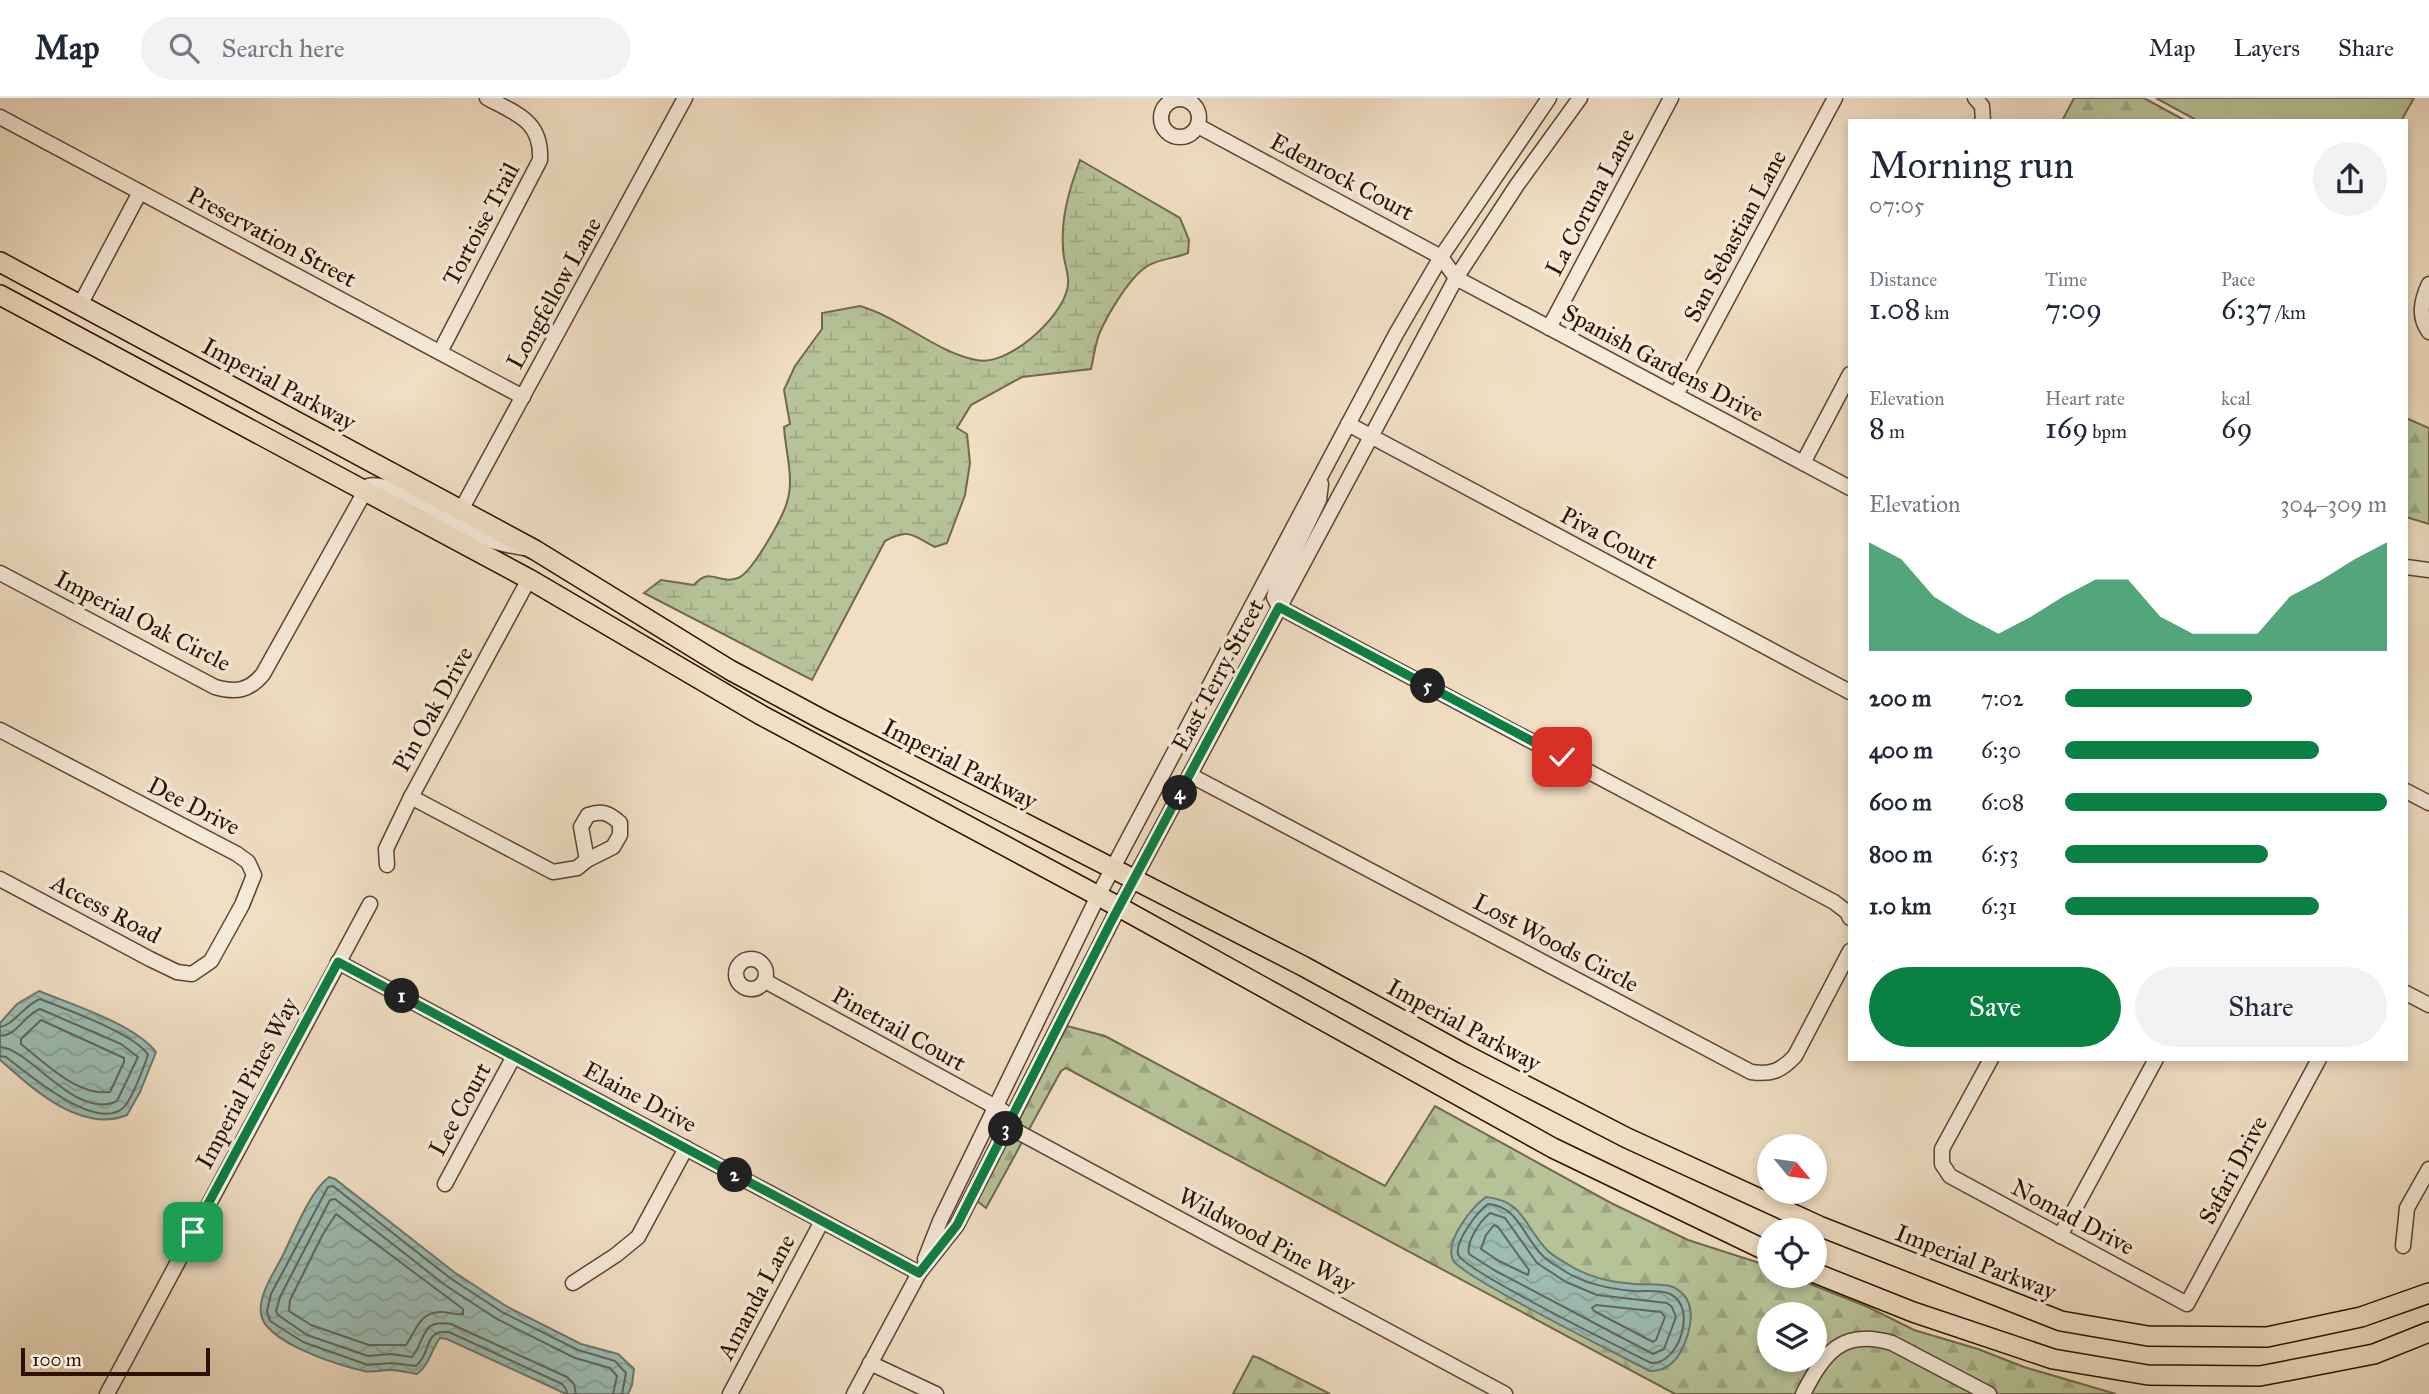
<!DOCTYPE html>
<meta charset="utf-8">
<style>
:root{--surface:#fff;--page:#f2f2f3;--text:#1f2937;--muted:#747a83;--line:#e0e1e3;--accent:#0b8043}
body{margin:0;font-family:"IM FELL Great Primer",serif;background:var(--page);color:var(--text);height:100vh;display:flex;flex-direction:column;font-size:26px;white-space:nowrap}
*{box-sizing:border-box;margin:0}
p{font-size:23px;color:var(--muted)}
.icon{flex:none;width:38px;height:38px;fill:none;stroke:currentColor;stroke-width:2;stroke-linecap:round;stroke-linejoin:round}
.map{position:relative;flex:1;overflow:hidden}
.details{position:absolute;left:1848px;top:21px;width:560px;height:942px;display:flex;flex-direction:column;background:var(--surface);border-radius:0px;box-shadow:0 4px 10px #0003}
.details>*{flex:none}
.needle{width:46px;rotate:119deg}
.tools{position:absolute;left:1757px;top:1036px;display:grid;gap:14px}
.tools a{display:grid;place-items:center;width:70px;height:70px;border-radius:50%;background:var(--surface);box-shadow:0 4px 10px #0003;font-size:35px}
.scale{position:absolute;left:21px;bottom:18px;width:189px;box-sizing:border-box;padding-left:7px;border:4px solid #2a1100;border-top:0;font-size:19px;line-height:24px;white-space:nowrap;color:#2a1100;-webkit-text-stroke:5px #f6ead8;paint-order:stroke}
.pin{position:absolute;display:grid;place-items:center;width:60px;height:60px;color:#fff;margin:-30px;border-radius:14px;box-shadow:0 4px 10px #0006}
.km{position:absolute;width:35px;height:35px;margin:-18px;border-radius:50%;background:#222;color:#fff;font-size:19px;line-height:35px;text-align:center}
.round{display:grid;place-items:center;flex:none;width:74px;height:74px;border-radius:37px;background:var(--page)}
.headline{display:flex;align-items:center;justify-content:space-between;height:119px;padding:0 21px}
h1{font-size:38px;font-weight:600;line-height:52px}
.figures{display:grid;grid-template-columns:repeat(3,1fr);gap:10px;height:119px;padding:7px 21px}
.figures div{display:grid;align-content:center}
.figures b{font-size:30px;font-weight:600}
.figures small{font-size:19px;font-weight:400}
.figures p{font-size:19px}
.chart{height:196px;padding:14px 21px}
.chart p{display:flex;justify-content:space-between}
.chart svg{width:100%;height:126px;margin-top:7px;fill:var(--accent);opacity:.7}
.primary-button{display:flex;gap:14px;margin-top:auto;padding:14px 21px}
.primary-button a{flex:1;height:80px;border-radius:42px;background:var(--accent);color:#fff;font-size:28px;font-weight:600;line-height:80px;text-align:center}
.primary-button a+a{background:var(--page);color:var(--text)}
ul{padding:0 21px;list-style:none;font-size:23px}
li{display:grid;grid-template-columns:112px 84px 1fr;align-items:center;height:52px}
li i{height:18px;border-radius:9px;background:var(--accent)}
header{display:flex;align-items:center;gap:42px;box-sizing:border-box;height:98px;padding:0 35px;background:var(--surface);border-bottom:2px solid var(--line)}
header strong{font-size:33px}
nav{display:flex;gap:38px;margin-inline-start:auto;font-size:24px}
.search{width:490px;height:63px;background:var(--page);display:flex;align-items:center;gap:18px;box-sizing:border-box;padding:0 24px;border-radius:38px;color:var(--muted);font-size:26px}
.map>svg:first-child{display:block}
.green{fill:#b6c397;stroke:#706a4c;stroke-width:2}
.forest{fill:url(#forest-firs);stroke:#706a4c;stroke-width:2;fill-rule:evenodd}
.wetland{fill:url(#wetland-marsh);stroke:#706a4c;stroke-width:2}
.water{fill:url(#water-waves);stroke:#6e786b;stroke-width:2}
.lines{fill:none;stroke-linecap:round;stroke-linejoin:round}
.shore{stroke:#62675a;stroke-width:2}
.minor-casing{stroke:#5c4431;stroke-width:17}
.major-casing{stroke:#2a1100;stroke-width:22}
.minor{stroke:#f6ead8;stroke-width:14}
.major{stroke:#f1dfc3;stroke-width:19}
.route-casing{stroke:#fff;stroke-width:14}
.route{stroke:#0b8043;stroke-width:9}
.labels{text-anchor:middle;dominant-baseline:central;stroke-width:7;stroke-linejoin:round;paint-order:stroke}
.street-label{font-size:24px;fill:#2a1100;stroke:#f6ead8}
</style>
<header>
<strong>Map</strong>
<div class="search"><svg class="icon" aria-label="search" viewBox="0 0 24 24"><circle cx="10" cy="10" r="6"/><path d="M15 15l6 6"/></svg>Search here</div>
<nav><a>Map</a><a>Layers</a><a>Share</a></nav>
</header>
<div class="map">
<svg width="2429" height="1296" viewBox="0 0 2429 1296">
<defs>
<pattern id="forest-firs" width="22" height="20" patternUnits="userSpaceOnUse" patternTransform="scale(1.75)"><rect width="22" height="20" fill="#b6c397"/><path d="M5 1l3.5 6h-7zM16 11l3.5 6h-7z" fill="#9da680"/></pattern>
<pattern id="wetland-marsh" width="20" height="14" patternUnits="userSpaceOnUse" patternTransform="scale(1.75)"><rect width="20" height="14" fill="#b6c397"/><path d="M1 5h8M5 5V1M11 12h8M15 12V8" fill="none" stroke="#9da680"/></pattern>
<pattern id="water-waves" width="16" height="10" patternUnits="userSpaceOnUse" patternTransform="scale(1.75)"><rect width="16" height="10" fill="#9bbdb3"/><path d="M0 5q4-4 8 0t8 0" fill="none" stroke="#86a198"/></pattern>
</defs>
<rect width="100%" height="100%" fill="#f1dfc3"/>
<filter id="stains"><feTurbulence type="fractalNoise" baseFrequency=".00286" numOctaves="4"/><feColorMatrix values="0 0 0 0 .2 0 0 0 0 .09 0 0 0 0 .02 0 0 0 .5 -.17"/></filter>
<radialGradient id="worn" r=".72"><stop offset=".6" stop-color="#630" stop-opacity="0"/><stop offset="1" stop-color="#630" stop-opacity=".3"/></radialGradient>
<polygon class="green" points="2156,0 2414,0 2401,23 2198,23"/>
<g class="forest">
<polygon points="2074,0 2144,0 2186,23 2062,23"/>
<polygon points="2406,320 2429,330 2429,426 2406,419"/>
<path d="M 1067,928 L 1105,938 L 1385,1088 L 1435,1008 L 1611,1105 L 1688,1142 L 1769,1168 L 1769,1178 L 1790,1178 L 1868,1209 L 1914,1232 L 1978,1251 L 2024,1269 L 2116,1296 L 1675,1296 L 1066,970 L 1061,973 L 986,1110 L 977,1103 ZM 1769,1216 L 1815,1216 L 1815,1262 L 1769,1262 Z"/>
<polygon points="1253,1258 1259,1260 1330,1296 1233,1296"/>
</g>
<path class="wetland" d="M 1080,62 L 1180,120 L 1189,142 L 1188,155 C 1174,161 1155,161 1143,171 C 1127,184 1108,216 1100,234 C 1095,245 1094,259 1091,271 L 1022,279 L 971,307 L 957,330 L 967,336 L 970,365 L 965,397 L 947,445 L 935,449 C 912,437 909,430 885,443 L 812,582 L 644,495 L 661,482 L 694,487 C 710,468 718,487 738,480 C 752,475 783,419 787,404 C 789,398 790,389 790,383 C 790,365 785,347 784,329 L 790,326 L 784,292 L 795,268 L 822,231 L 822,215 L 860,208 C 901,220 934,253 976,262 C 1008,269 1060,221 1067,192 C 1071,177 1063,165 1063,150 C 1061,119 1069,92 1080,62 Z"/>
<g class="water">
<path d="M 39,893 C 73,907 134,926 156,954 L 140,994 L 127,1017 C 81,1036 32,990 0,962 L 0,925 L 17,906 Z"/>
<path d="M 329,1079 L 335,1081 L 454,1174 L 506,1208 L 581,1246 L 618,1256 L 634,1271 L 632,1287 L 628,1296 L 566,1296 L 447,1241 L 440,1240 C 431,1252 430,1266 417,1276 C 409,1275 399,1272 391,1272 C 382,1272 373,1275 364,1273 C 339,1268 265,1244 261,1216 C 258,1197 275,1173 283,1157 C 294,1135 310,1093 329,1079 Z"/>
<path d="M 1486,1099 C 1524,1103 1524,1128 1547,1152 C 1553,1158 1562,1163 1569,1167 C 1589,1180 1612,1184 1635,1186 C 1647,1187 1662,1185 1673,1189 C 1700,1202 1691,1234 1680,1255 C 1673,1267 1663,1273 1650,1273 C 1621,1258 1461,1179 1453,1162 C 1444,1143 1472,1109 1486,1099 Z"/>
</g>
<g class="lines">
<g class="shore">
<path d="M 41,922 L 124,960 L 124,964 L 110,994 C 77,998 45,965 21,946 L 21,941 Z"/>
<path d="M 0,929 C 14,927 24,907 40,901 C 65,911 136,936 148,957 C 144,969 131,1004 122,1011 C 93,1032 28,976 6,959 L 0,958"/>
<path d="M 0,938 C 18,937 24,917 40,911 L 121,946 L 138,959 L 117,1003 C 76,1023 31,951 0,949"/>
<path d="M 1488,1106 C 1519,1108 1524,1141 1544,1159 C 1550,1165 1559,1169 1566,1174 C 1586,1186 1610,1191 1633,1193 C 1644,1194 1659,1191 1670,1196 C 1698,1209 1679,1267 1651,1265 C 1627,1253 1461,1171 1458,1156 C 1455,1143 1478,1113 1488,1106 Z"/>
<path d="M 1490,1115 L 1505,1120 L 1537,1165 L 1566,1184 L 1597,1197 L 1667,1205 L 1672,1209 L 1676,1219 L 1664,1251 L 1653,1256 L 1494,1172 L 1469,1156 C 1466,1144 1480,1123 1490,1115 Z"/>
<path d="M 336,1116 L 463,1211 L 463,1216 C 456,1217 449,1214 441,1214 C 419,1214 416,1233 406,1247 L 369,1247 L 311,1227 L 289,1213 L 290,1202 L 323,1136 Z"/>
<polygon points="1494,1127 1498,1129 1529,1172 1528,1177 1499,1163 1481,1151 1486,1137"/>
<polygon points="1596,1207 1661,1214 1665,1219 1656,1242 1653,1244 1594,1213 1592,1210"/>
<path d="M 567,1296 L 566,1291 L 562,1286 L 449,1234 C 423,1231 432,1255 416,1268 L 391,1265 L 368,1267 L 303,1244 L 270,1223 L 267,1213 L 271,1196 L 328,1089 L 333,1088 L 450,1180 L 502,1214 L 578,1252 L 615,1263 L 626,1275 L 622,1296"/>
<path d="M 576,1296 L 574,1286 L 567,1279 L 451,1226 C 420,1221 427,1240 412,1259 L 391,1256 L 368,1258 L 307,1237 L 278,1217 L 276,1213 L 280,1199 L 330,1102 L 335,1101 L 445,1187 L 497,1221 L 575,1260 L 610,1270 L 617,1278 L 613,1296"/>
</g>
<defs>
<g id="minor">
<polyline points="1975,0 1982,8 1983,23"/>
<circle cx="1180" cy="20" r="19"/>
<polyline points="0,19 523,299"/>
<polyline points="1198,28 1441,159 1456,180 1850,390"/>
<path d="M 2429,186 C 2421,203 2418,219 2429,234"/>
<polyline points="80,207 140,94"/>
<polyline points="1549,230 1671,0"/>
<path d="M 440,254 L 540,62 C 542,23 517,16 487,0"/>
<polyline points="1676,297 1835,0"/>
<polyline points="1348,326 1850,594"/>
<polyline points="1803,365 1850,276"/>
<polyline points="1321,386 1319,402 1276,491 1274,499 1279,509 1834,804 1847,814 1850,820"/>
<polyline points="461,412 685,0"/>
<polyline points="2406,469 2429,472"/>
<path d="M 0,475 L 215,589 C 236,595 249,593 263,576 L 368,388 C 394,381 459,430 487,441 C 499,446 511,448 524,450"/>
<polyline points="0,632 237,756 248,764 254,777 242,807 211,863 192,876 177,874 150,861 0,781"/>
<path d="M 1190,677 L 1751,974 C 1771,977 1781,973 1795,958 L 1850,853"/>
<polyline points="2406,693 2429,705"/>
<path d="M 411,699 L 553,774 L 577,770 L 587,762 L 613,749 L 620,737 L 620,725 C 609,715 602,712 588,717 L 581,729 L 587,762"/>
<polyline points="387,767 386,751 411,699 529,481"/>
<circle cx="751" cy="876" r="15"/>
<polyline points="338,864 919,1175"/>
<polyline points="765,883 1003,1013"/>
<polyline points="2406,895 2429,907"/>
<polyline points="1991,961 1942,1051 1942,1066 1950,1078 2187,1206 2319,961"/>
<polyline points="1007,1028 1505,1296"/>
<polyline points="445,1086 514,958"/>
<polyline points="2060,1138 2156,961"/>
<polyline points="2403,1148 2407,1110 2429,1071"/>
<polyline points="925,1161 940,1123 1098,798 1396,236 1441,159 1549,0"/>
<polyline points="573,1185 616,1157 638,1139 686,1050"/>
<polyline points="870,1265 936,1296"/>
<polyline points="107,1296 370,806"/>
<polyline points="730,1296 822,1123"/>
<polyline points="854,1296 919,1175 957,1127 1119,809 1456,180 1517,87 1580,0"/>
<path d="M 1803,1296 C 1824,1255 1842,1230 1892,1245 L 1989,1296"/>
</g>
<g id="major">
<polyline points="0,164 535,452 730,572 821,621 1303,868 1464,956 1627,1040 1819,1128 2061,1223 2148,1238 2267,1239 2361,1219 2429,1195"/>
<polyline points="0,197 529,481 761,617 1119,809 1553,1050 1769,1154"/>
<polyline points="1815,1175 1913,1214 2053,1261 2148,1277 2260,1278 2374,1256 2429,1234"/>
</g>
</defs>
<use href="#minor" class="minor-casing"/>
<use href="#major" class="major-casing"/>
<use href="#minor" class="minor"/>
<use href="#major" class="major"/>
</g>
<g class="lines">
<defs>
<polyline id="route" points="193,1134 338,864 919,1175 957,1127 1111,824 1279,509 1562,659"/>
</defs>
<use href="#route" class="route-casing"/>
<use href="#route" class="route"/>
</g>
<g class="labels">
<g class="street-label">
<text transform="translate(1342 79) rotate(28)">Edenrock Court</text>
<text transform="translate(1590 104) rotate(-62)">La Coruna Lane</text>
<text transform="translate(481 126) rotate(-62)">Tortoise Trail</text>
<text transform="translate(1735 138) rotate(-62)">San Sebastian Lane</text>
<text transform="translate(272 139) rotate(28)">Preservation Street</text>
<text transform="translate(554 195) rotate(-61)">Longfellow Lane</text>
<text transform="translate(1663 265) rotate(28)">Spanish Gardens Drive</text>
<text transform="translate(279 286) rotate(28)">Imperial Parkway</text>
<text transform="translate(1609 440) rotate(28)">Piva Court</text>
<text transform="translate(143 523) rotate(27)">Imperial Oak Circle</text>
<text transform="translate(1218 577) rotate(-62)">East Terry Street</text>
<text transform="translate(433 611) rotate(-61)">Pin Oak Drive</text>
<text transform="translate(960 666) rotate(27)">Imperial Parkway</text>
<text transform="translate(194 708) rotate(27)">Dee Drive</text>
<text transform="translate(106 811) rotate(28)">Access Road</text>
<text transform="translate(1556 845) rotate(28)">Lost Woods Circle</text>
<text transform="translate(1464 927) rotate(28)">Imperial Parkway</text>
<text transform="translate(899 931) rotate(29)">Pinetrail Court</text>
<text transform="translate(247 985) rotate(-62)">Imperial Pines Way</text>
<text transform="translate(640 999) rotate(28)">Elaine Drive</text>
<text transform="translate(460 1011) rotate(-61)">Lee Court</text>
<text transform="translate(2233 1072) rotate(-62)">Safari Drive</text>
<text transform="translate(2073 1119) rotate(28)">Nomad Drive</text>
<text transform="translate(1267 1142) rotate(28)">Wildwood Pine Way</text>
<text transform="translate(1976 1164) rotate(21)">Imperial Parkway</text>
<text transform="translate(756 1199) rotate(-62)">Amanda Lane</text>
</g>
</g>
<rect width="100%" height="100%" filter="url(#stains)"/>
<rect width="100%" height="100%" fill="url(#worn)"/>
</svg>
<div class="tools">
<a><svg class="needle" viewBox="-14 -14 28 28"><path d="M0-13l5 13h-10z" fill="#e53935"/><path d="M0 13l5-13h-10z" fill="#747a83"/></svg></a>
<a><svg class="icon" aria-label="locate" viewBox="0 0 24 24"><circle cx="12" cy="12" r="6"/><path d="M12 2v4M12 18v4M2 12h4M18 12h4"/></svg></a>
<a><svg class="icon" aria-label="layers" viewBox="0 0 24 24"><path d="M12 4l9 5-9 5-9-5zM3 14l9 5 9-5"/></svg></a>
</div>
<div class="scale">100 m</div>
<div class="pin" style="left:193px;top:1134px;background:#1e9e55"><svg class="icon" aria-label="arrive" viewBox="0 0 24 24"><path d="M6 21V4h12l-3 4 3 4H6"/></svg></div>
<div class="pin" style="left:1562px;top:659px;background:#d93025"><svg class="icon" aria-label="check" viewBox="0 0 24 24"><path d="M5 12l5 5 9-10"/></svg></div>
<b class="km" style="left:402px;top:898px">1</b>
<b class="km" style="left:735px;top:1077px">2</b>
<b class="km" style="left:1006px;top:1031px">3</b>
<b class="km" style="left:1180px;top:695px">4</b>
<b class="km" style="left:1428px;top:588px">5</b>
<section class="details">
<div class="headline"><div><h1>Morning run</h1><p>07:05</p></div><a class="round"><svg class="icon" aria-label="share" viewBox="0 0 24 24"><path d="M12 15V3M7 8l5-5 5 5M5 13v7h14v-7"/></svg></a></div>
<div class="figures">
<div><p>Distance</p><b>1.08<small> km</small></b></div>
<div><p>Time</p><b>7:09</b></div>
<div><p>Pace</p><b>6:37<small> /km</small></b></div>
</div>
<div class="figures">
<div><p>Elevation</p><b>8<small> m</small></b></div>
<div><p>Heart rate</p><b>169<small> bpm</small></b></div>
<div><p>kcal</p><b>69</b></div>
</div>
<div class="chart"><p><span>Elevation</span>304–309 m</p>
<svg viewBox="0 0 160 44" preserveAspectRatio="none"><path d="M0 44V6L10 12L20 25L30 32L40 38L50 32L60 25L70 19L80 19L90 32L100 38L110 38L120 38L130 25L140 19L150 12L160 6V44z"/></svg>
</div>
<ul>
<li><b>200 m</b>7:02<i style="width:58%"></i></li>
<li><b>400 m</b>6:30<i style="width:79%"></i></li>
<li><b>600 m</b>6:08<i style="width:100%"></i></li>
<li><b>800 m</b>6:53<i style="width:63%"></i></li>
<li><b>1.0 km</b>6:31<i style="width:79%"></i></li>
</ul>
<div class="primary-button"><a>Save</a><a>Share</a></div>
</section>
</div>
